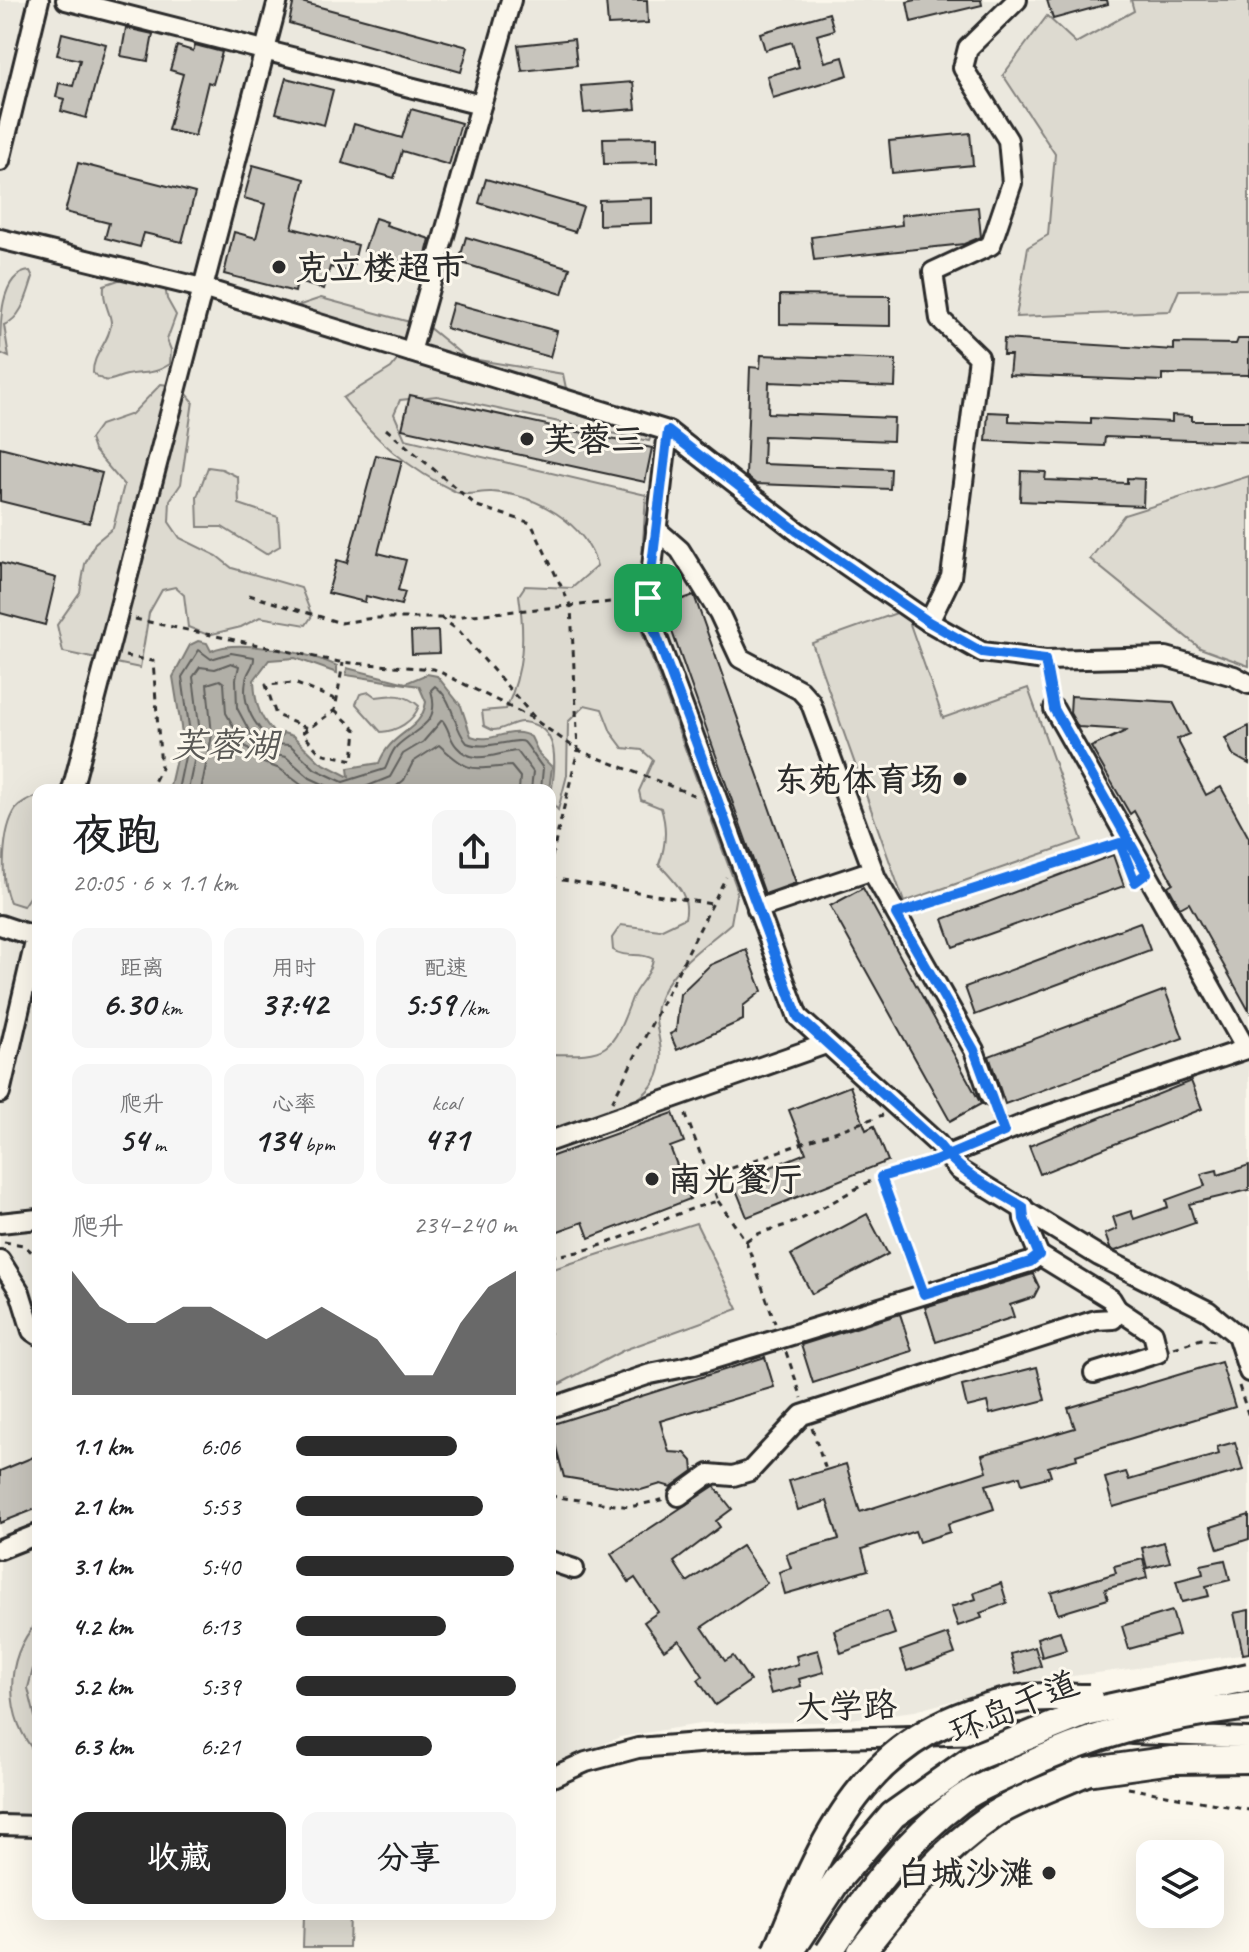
<!DOCTYPE html>
<html lang="zh">
<meta charset="utf-8">
<style>
:root{--surface:#fff;--page:#f6f6f6;--text:#202124;--muted:#757577;--accent:#2b2b2b}
body{margin:0;font-family:Caveat,"LXGW WenKai TC",sans-serif;background:var(--page);color:var(--text);height:100vh;display:flex;flex-direction:column;font-size:30px;white-space:nowrap}
*{box-sizing:border-box;margin:0}
p{font-size:26px;color:var(--muted)}
.icon{flex:none;width:44px;height:44px;fill:none;stroke:currentColor;stroke-width:2;stroke-linecap:round;stroke-linejoin:round}
.map{position:relative;flex:1;overflow:hidden}
.side{position:absolute;left:32px;top:784px;width:524px;height:1136px;display:flex;flex-direction:column;background:var(--surface);border-radius:16px;box-shadow:0 8px 32px #0002}
.side>*{flex:none}
.tools{position:absolute;left:1136px;top:1840px;display:grid;gap:16px}
.tools a{display:grid;place-items:center;width:88px;height:88px;border-radius:16px;background:var(--surface);box-shadow:0 8px 32px #0002;font-size:40px}
.pin{position:absolute;display:grid;place-items:center;width:68px;height:68px;color:#fff;margin:-34px;border-radius:16px;box-shadow:0 4px 12px #0006}
.round{display:grid;place-items:center;flex:none;width:84px;height:84px;border-radius:16px;background:var(--page)}
.summary{display:flex;align-items:center;justify-content:space-between;height:136px;padding:0 40px}
h1{font-size:44px;font-weight:800;line-height:60px}
.metrics{display:grid;grid-template-columns:repeat(3,1fr);gap:12px;height:136px;padding:8px 40px}
.metrics div{display:grid;align-content:center;border-radius:16px;background:var(--page);text-align:center}
.metrics b{font-size:34px;font-weight:800}
.metrics small{font-size:22px;font-weight:400}
.metrics p{font-size:22px}
.chart{height:224px;padding:16px 40px}
.chart p{display:flex;justify-content:space-between}
.chart svg{width:100%;height:144px;margin-top:8px;fill:var(--accent);opacity:.7}
.action{display:flex;gap:16px;margin-top:auto;padding:16px 40px}
.action a{flex:1;height:92px;border-radius:16px;background:var(--accent);color:#fff;font-size:32px;font-weight:800;line-height:92px;text-align:center}
.action a+a{background:var(--page);color:var(--text)}
ul{padding:0 40px;list-style:none;font-size:26px}
li{display:grid;grid-template-columns:128px 96px 1fr;align-items:center;height:60px}
li i{height:20px;border-radius:10px;background:var(--accent)}
.map>svg:first-child{display:block}
.built{fill:#ebe8de}
.green{fill:#dddad0;stroke:#84827e;stroke-width:2}
.water{fill:#b1afa7;stroke:#7b7a75;stroke-width:2}
.lines{fill:none;stroke-linecap:round;stroke-linejoin:round}
.shore{stroke:#61605d;stroke-width:2}
.building{fill:#c7c4bc;stroke:#2b2b2b;stroke-width:2}
.minor-casing{stroke:#2b2b2b;stroke-width:24}
.highway-casing{stroke:#2b2b2b;stroke-width:32}
.path{stroke:#2b2b2b;stroke-width:3;stroke-dasharray:6 6;stroke-linecap:butt}
.minor{stroke:#fbf7ec;stroke-width:18}
.highway{stroke:#fbf7ec;stroke-width:26}
.highway-bridge-casing{stroke:#2b2b2b;stroke-width:32;stroke-linecap:butt}
.highway-bridge{stroke:#fbf7ec;stroke-width:26}
.route-casing{stroke:#fff;stroke-width:16}
.route{stroke:#1a73e8;stroke-width:10}
.poi-dot{fill:#2b2b2b;stroke:#fbf7ec;stroke-width:3}
.labels{text-anchor:middle;dominant-baseline:central;stroke-width:6;stroke-linejoin:round;paint-order:stroke}
.poi-label{font-size:34px;font-weight:bold;fill:#2b2b2b;stroke:#fbf7ec;text-anchor:start}
.street-label{font-size:34px;fill:#2b2b2b;stroke:#fbf7ec}
.water-label{font-size:36px;font-style:italic;fill:#5a5956;stroke:#fbf7ec}
</style>
<div class="map">
<svg width="1249" height="1952" viewBox="0 0 1249 1952">
<rect width="100%" height="100%" fill="#fbf7ec"/>
<filter id="ink" filterUnits="userSpaceOnUse"><feTurbulence type="fractalNoise" baseFrequency=".0125" numOctaves="2"/><feDisplacementMap in="SourceGraphic" scale="16" xChannelSelector="R" yChannelSelector="G"/><feConvolveMatrix kernelMatrix="1 2 1 2 8 2 1 2 1" color-interpolation-filters="sRGB"/></filter>
<g filter="url(#ink)">
<polygon class="built" points="0,0 1131,0 1134,10 1075,43 1046,17 1003,75 1055,154 1048,235 1016,316 1170,311 1179,290 1249,289 1249,476 1124,515 1200,648 1249,666 1249,1654 1017,1683 915,1711 824,1722 706,1723 620,1737 550,1766 550,790 38,790 38,1814 0,1814"/>
<g class="green">
<polygon points="1131,0 1249,0 1249,289 1179,290 1170,311 1016,317 1028,247 1048,235 1055,154 1003,75 1047,16 1076,43 1134,11"/>
<path d="M 30,271 L 33,277 C 27,295 22,318 4,325 L 9,357 L 0,353 C 0,324 0,273 30,271 Z"/>
<path d="M 142,272 L 164,278 L 167,299 L 176,315 L 167,340 L 171,350 L 170,364 C 151,376 147,371 127,375 C 110,379 108,386 93,373 C 92,354 110,342 111,323 C 111,312 102,304 104,285 Z"/>
<path d="M 321,298 L 428,327 L 466,358 L 563,374 L 571,412 L 607,425 L 652,433 L 649,441 L 437,396 L 400,400 L 394,414 L 405,439 L 646,495 L 638,621 L 737,889 L 731,923 C 708,944 676,963 662,993 C 650,1018 659,1028 661,1052 C 666,1110 589,1116 550,1130 L 550,1054 C 609,1056 612,1052 632,998 C 638,983 651,976 653,959 C 640,951 626,959 613,950 L 612,938 L 621,925 L 660,930 L 685,918 C 691,894 673,881 659,864 C 666,846 667,827 661,808 L 641,800 L 639,791 L 653,760 L 642,750 L 623,748 L 611,732 L 602,709 L 585,705 L 568,722 L 567,775 L 558,810 L 550,801 C 554,773 565,726 523,722 C 512,721 504,731 492,730 L 484,726 L 482,711 L 506,709 C 524,670 525,637 519,595 L 525,586 L 572,588 L 597,566 C 585,522 535,494 492,492 C 481,491 466,497 456,492 C 410,470 373,439 343,398 L 391,368 L 398,359 L 392,344 L 294,307 Z"/>
<polygon points="161,384 181,387 193,401 181,484 170,500 169,522 180,538 217,556 232,568 301,588 312,616 306,625 260,617 241,627 208,635 188,627 184,595 175,587 162,590 149,613 140,668 63,652 57,625 80,592 85,564 95,543 113,528 124,485 94,450 90,439 100,425 132,414"/>
<polygon points="208,467 222,469 238,477 239,504 278,517 280,546 266,554 222,527 198,527 197,497"/>
<polygon points="1249,476 1249,666 1200,648 1090,559 1124,515"/>
<polygon points="905,610 943,718 1028,688 1082,840 904,902 812,643"/>
<path d="M 369,692 L 376,697 C 393,694 406,694 419,706 C 413,722 397,731 381,732 L 356,704 L 360,694 Z"/>
<path d="M 38,796 L 38,884 L 23,906 L 10,902 C 0,882 2,829 16,809 C 21,803 30,799 38,796 Z"/>
<polygon points="696,1223 738,1309 624,1350 550,1389 550,1270"/>
<path d="M 38,1621 L 38,1650 L 28,1688 L 38,1729 L 38,1756 C 4,1717 3,1660 38,1621 Z"/>
<polygon points="304,1914 350,1914 349,1947 303,1947"/>
</g>
<path class="water" d="M 198,641 L 207,643 L 211,651 C 237,638 310,653 337,666 L 337,673 L 295,658 L 269,660 L 254,680 C 255,707 261,721 280,739 L 283,733 L 293,736 L 320,762 L 349,777 L 348,768 L 379,763 C 392,730 421,733 426,702 L 419,686 L 346,675 L 347,668 L 406,683 L 427,674 L 437,676 L 461,706 L 471,736 C 493,745 511,724 531,737 L 539,754 L 552,767 L 549,790 L 169,790 L 182,733 L 173,677 L 190,645 Z"/>
<g class="lines">
<g class="shore">
<path d="M 178,790 L 190,733 L 182,677 L 199,650 L 211,659 L 231,653 L 254,657 C 255,666 247,671 246,680 C 241,707 256,727 274,744 L 290,745 L 315,769 L 343,782 L 385,769 C 389,761 391,752 397,746 C 417,727 441,725 431,690 L 435,686 C 455,701 452,726 467,743 C 486,751 518,737 524,742 C 530,748 537,761 543,768 L 541,790"/>
<polyline points="188,790 200,733 193,677 200,667 215,669 231,663 239,666 236,679 237,708 253,738 270,754 286,757 310,778 336,790"/>
<polyline points="201,790 212,735 207,684 220,680 224,683 226,713 244,745 261,762 280,769 308,790"/>
<path d="M 358,790 L 390,777 L 403,754 L 423,742 L 442,720 C 449,727 449,739 457,747 C 474,767 498,752 517,751 L 533,772 L 531,790"/>
<path d="M 392,790 L 404,780 L 413,762 L 439,745 C 471,774 469,769 511,766 L 520,777 L 519,790"/>
</g>
</g>
<g class="building">
<polygon points="294,0 468,47 461,72 289,23"/>
<polygon points="606,0 647,0 648,23 608,25"/>
<polygon points="916,0 981,0 982,5 911,22 907,2"/>
<polygon points="1047,0 1107,0 1108,4 1053,19"/>
<polygon points="829,13 834,30 817,35 825,62 843,57 848,75 773,98 767,76 799,67 792,42 765,50 760,33"/>
<polygon points="126,28 153,34 148,61 121,56"/>
<polygon points="62,33 106,44 86,118 61,111 64,99 56,97 59,83 73,86 80,60 57,55"/>
<polygon points="574,39 577,65 522,71 518,45"/>
<polygon points="195,45 222,52 213,84 208,82 195,136 168,130 183,74 170,70 177,46 193,51"/>
<polygon points="286,78 333,90 324,125 276,113"/>
<polygon points="633,82 636,109 584,113 581,86"/>
<polygon points="411,109 461,123 449,165 402,151 394,178 342,163 354,124 402,138"/>
<polygon points="970,133 973,165 892,173 889,141"/>
<polygon points="657,137 657,163 604,164 603,138"/>
<polygon points="78,163 195,193 182,242 144,233 140,247 105,238 109,223 65,212"/>
<polygon points="253,165 305,179 292,228 358,245 351,273 330,267 324,289 297,282 295,292 224,274 234,232 256,238 265,204 244,198"/>
<polygon points="486,179 583,207 575,232 479,203"/>
<polygon points="652,198 652,223 599,225 599,200"/>
<polygon points="978,207 981,237 964,244 814,260 811,237 902,225 901,215"/>
<polygon points="375,218 387,222 386,225 430,239 422,269 364,251"/>
<polygon points="466,237 570,268 562,294 459,262"/>
<polygon points="780,295 890,296 890,326 780,324"/>
<polygon points="453,303 557,331 550,357 446,328"/>
<polygon points="1004,339 1174,350 1174,343 1236,344 1238,339 1249,339 1249,375 1162,374 1162,381 1009,375 1011,355 1003,355"/>
<polygon points="761,355 896,360 895,387 769,382 768,413 894,418 893,441 764,436 763,464 891,469 890,489 756,484 746,476 750,367 760,368"/>
<polygon points="410,395 652,448 645,482 402,429"/>
<polygon points="988,412 1009,413 1009,421 1091,424 1091,418 1172,422 1172,415 1192,416 1192,421 1249,421 1249,442 1105,437 1104,446 986,441"/>
<polygon points="0,447 102,473 89,523 0,501"/>
<polygon points="376,455 402,461 378,553 406,560 398,590 405,592 401,605 366,596 365,602 328,593 337,560 347,563"/>
<polygon points="1021,471 1046,472 1045,480 1127,483 1127,478 1144,479 1143,506 1020,501"/>
<polygon points="0,563 56,578 45,625 0,613"/>
<polygon points="694,595 796,883 765,894 663,606"/>
<polygon points="438,631 439,653 412,654 411,632"/>
<polygon points="1071,696 1173,702 1189,734 1177,739 1206,795 1221,787 1249,838 1249,1011 1189,903 1180,908 1168,886 1173,883 1134,811 1130,814 1091,747 1128,730 1078,727 1070,713"/>
<polygon points="1249,726 1249,764 1233,755 1225,738"/>
<polygon points="1113,855 1124,886 953,947 943,919"/>
<polygon points="863,888 981,1104 950,1121 830,906"/>
<polygon points="1140,922 1150,950 975,1015 965,987"/>
<polygon points="746,949 762,991 743,1006 743,1020 677,1050 670,1034 676,1031 680,994 710,965"/>
<polygon points="1165,990 1183,1038 1005,1104 989,1056"/>
<polygon points="1191,1081 1202,1109 1040,1174 1029,1146"/>
<polygon points="850,1086 866,1130 874,1126 888,1161 747,1217 733,1182 806,1153 789,1110"/>
<polygon points="673,1113 684,1142 670,1147 690,1199 589,1238 583,1222 550,1234 550,1157"/>
<polygon points="1249,1165 1249,1190 1189,1204 1195,1223 1115,1251 1110,1248 1105,1234 1117,1229 1113,1217 1131,1211 1134,1219 1168,1207 1166,1200 1205,1186 1201,1174 1217,1170 1218,1175"/>
<polygon points="867,1214 888,1254 812,1294 791,1255"/>
<polygon points="1033,1274 1039,1287 1034,1297 1010,1305 1014,1317 936,1342 925,1307"/>
<polygon points="900,1314 912,1351 813,1383 801,1345"/>
<polygon points="765,1357 774,1387 660,1421 669,1452 685,1453 692,1461 693,1471 671,1487 661,1484 641,1490 564,1477 550,1425"/>
<polygon points="1221,1362 1235,1407 1076,1455 1077,1459 1048,1467 1051,1476 1022,1484 1020,1476 986,1485 994,1509 948,1524 950,1532 919,1542 915,1531 862,1549 868,1570 785,1594 779,1572 791,1568 786,1554 839,1539 827,1501 798,1510 789,1481 846,1464 860,1512 987,1471 982,1455 1075,1428 1068,1408"/>
<polygon points="1037,1367 1045,1400 990,1414 987,1402 967,1407 962,1386"/>
<polygon points="1235,1442 1243,1470 1113,1507 1105,1478 1126,1472 1129,1480 1219,1454 1217,1447"/>
<polygon points="38,1455 38,1508 0,1523 0,1471"/>
<polygon points="714,1486 732,1509 716,1521 720,1527 674,1562 687,1582 742,1546 767,1583 702,1627 725,1661 733,1656 750,1681 715,1705 698,1680 703,1676 679,1640 664,1650 644,1622 658,1612 635,1578 629,1582 611,1554"/>
<polygon points="1249,1515 1249,1539 1218,1549 1211,1527"/>
<polygon points="1164,1542 1170,1562 1147,1568 1142,1548"/>
<polygon points="1143,1559 1147,1578 1105,1589 1108,1599 1058,1614 1051,1593 1116,1573 1114,1566"/>
<polygon points="1225,1560 1230,1580 1206,1586 1209,1596 1182,1602 1176,1581 1203,1574 1201,1565"/>
<polygon points="1001,1583 1007,1603 980,1613 982,1618 958,1626 951,1607 976,1599 974,1593"/>
<polygon points="1249,1610 1249,1653 1243,1654 1234,1613"/>
<polygon points="887,1611 895,1634 841,1653 834,1630"/>
<polygon points="1172,1611 1179,1635 1129,1649 1122,1626"/>
<polygon points="1060,1631 1066,1650 1042,1657 1037,1638"/>
<polygon points="948,1634 955,1654 907,1671 900,1651"/>
<polygon points="1035,1647 1041,1666 1016,1674 1011,1654"/>
<polygon points="818,1650 824,1672 799,1679 801,1686 771,1694 765,1673 798,1664 796,1656"/>
</g>
<g class="lines">
<defs>
<g id="minor">
<polyline points="66,0 481,105"/>
<polyline points="0,161 39,0"/>
<polyline points="0,239 202,288 668,431 647,610 798,1017 938,1144 959,1170 1099,1256 1208,1311 1237,1335 1249,1372"/>
<polyline points="411,352 511,0"/>
<polyline points="668,431 798,532 929,622 982,652 1045,660 1166,657 1234,676 1249,684"/>
<polyline points="656,529 680,550 719,613 740,658 800,690 810,701 876,878 974,1050 990,1096"/>
<polyline points="929,622 951,577 979,357 940,319 933,272 991,245 1012,183 1008,140 963,68 968,48 1017,0"/>
<polyline points="1054,709 1246,1049"/>
<polyline points="72,790 278,0"/>
<polyline points="757,909 873,870"/>
<polyline points="0,925 36,937"/>
<polyline points="0,1093 38,929"/>
<polyline points="550,1141 826,1044"/>
<polyline points="947,1155 1034,1120 1249,1048"/>
<polyline points="0,1223 38,1219"/>
<polyline points="0,1260 20,1292 32,1331 38,1335"/>
<polyline points="1094,1373 1158,1353 1153,1333 1117,1309"/>
<polyline points="550,1408 650,1374 694,1365 1030,1262 1039,1255 1024,1219 1023,1207"/>
<polyline points="679,1496 709,1474 733,1476 750,1471 802,1415 1096,1320 1113,1319 1117,1309 1111,1299 1039,1255"/>
<polyline points="0,1549 38,1534"/>
<polyline points="550,1561 574,1569"/>
<polyline points="1132,1734 1249,1738"/>
<polyline points="550,1778 586,1762 638,1748 722,1741 1022,1733"/>
<polyline points="0,1825 38,1826"/>
</g>
<polyline id="highway" points="1086,1772 1172,1760 1249,1759"/>
</defs>
<use href="#minor" class="minor-casing"/>
<use href="#highway" class="highway-casing"/>
<g class="path">
<polyline points="386,429 477,506 531,523 571,607 578,750 550,864"/>
<polyline points="249,595 341,623 373,618 440,618"/>
<polyline points="135,619 339,662 434,669 532,718 578,750 696,796"/>
<polyline points="125,656 153,661 161,768 150,790"/>
<polyline points="1048,675 1051,691"/>
<polyline points="335,710 356,730 353,760 320,753 302,733 335,710 343,663"/>
<polyline points="534,717 459,631 441,618 632,600"/>
<polyline points="307,728 276,715 266,685 294,683 337,700"/>
<polyline points="550,878 712,904"/>
<polyline points="911,909 1114,845"/>
<polyline points="612,1102 726,877"/>
<polyline points="709,1176 883,1115"/>
<polyline points="881,1178 919,1279"/>
<polyline points="718,1201 746,1241 775,1323"/>
<path d="M 746,1241 C 762,1229 779,1229 797,1221 C 840,1201 883,1166 932,1161"/>
<polyline points="4,1242 24,1245 38,1258"/>
<path d="M 550,1256 C 610,1252 660,1215 718,1201 L 684,1110"/>
<polyline points="1174,1348 1201,1339 1216,1341"/>
<polyline points="786,1352 802,1398"/>
<polyline points="1239,1386 1249,1417"/>
<polyline points="812,1428 826,1470"/>
<polyline points="550,1496 630,1507 665,1499"/>
<polyline points="1128,1788 1249,1810"/>
</g>
<use href="#minor" class="minor"/>
<use href="#highway" class="highway"/>
<defs>
<g id="highway-bridge">
<path d="M 777,1952 C 828,1824 872,1727 1021,1699 C 1043,1695 1067,1698 1089,1698"/>
<polyline points="790,1952 838,1879 893,1815 975,1757 1085,1713 1249,1677"/>
<path d="M 829,1952 C 866,1894 905,1841 960,1800 C 976,1788 997,1780 1014,1772 C 1095,1733 1161,1717 1249,1706"/>
<path d="M 861,1952 C 901,1901 940,1851 995,1814 C 1022,1797 1056,1786 1086,1772"/>
</g>
</defs>
<use href="#highway-bridge" class="highway-bridge-casing"/>
<use href="#highway-bridge" class="highway-bridge"/>
</g>
</g>
<g class="lines" filter="url(#ink)">
<defs>
<path id="route" d="M 648,598 L 647,610 L 798,1017 L 938,1144 C 964,1177 989,1186 1023,1207 L 1024,1219 L 1039,1255 L 1030,1262 L 924,1294 L 881,1177 L 935,1161 L 1004,1132 L 974,1050 L 896,914 L 1120,843 L 1135,882 L 1147,873 L 1054,709 L 1045,660 L 982,652 L 929,622 L 798,532 L 668,431 L 648,598"/>
</defs>
<use href="#route" class="route-casing"/>
<use href="#route" class="route"/>
</g>
<g class="poi-dot">
<circle cx="279" cy="267" r="8"/>
<circle cx="527" cy="439" r="8"/>
<circle cx="960" cy="779" r="8"/>
<circle cx="652" cy="1179" r="8"/>
<circle cx="1049" cy="1873" r="8"/>
</g>
<g class="labels">
<g class="poi-label">
<text x="295" y="267">克立楼超市</text>
<text x="543" y="439">芙蓉三</text>
<text x="944" y="779" text-anchor="end">东苑体育场</text>
<text x="668" y="1179">南光餐厅</text>
<text x="1033" y="1873" text-anchor="end">白城沙滩</text>
</g>
<g class="street-label">
<text transform="translate(846 1706) rotate(-2)">大学路</text>
<text transform="translate(1014 1707) rotate(-23)">环岛干道</text>
</g>
<g class="water-label">
<text x="225" y="745">芙蓉湖</text>
</g>
</g>
</svg>
<div class="tools">
<a><svg class="icon" aria-label="layers" viewBox="0 0 24 24"><path d="M12 4l9 5-9 5-9-5zM3 14l9 5 9-5"/></svg></a>
</div>
<div class="pin" style="left:648px;top:598px;background:#1e9e55"><svg class="icon" aria-label="arrive" viewBox="0 0 24 24"><path d="M6 21V4h12l-3 4 3 4H6"/></svg></div>
<section class="side">
<div class="summary"><div><h1>夜跑</h1><p>20:05 · 6 × 1.1 km</p></div><a class="round"><svg class="icon" aria-label="share" viewBox="0 0 24 24"><path d="M12 15V3M7 8l5-5 5 5M5 13v7h14v-7"/></svg></a></div>
<div class="metrics">
<div><p>距离</p><b>6.30<small> km</small></b></div>
<div><p>用时</p><b>37:42</b></div>
<div><p>配速</p><b>5:59<small> /km</small></b></div>
</div>
<div class="metrics">
<div><p>爬升</p><b>54<small> m</small></b></div>
<div><p>心率</p><b>134<small> bpm</small></b></div>
<div><p>kcal</p><b>471</b></div>
</div>
<div class="chart"><p><span>爬升</span>234–240 m</p>
<svg viewBox="0 0 160 44" preserveAspectRatio="none"><path d="M0 44V6L10 17L20 22L30 22L40 17L50 17L60 22L70 27L80 22L90 17L100 22L110 27L120 38L130 38L140 22L150 11L160 6V44z"/></svg>
</div>
<ul>
<li><b>1.1 km</b>6:06<i style="width:73%"></i></li>
<li><b>2.1 km</b>5:53<i style="width:85%"></i></li>
<li><b>3.1 km</b>5:40<i style="width:99%"></i></li>
<li><b>4.2 km</b>6:13<i style="width:68%"></i></li>
<li><b>5.2 km</b>5:39<i style="width:100%"></i></li>
<li><b>6.3 km</b>6:21<i style="width:62%"></i></li>
</ul>
<div class="action"><a>收藏</a><a>分享</a></div>
</section>
</div>
